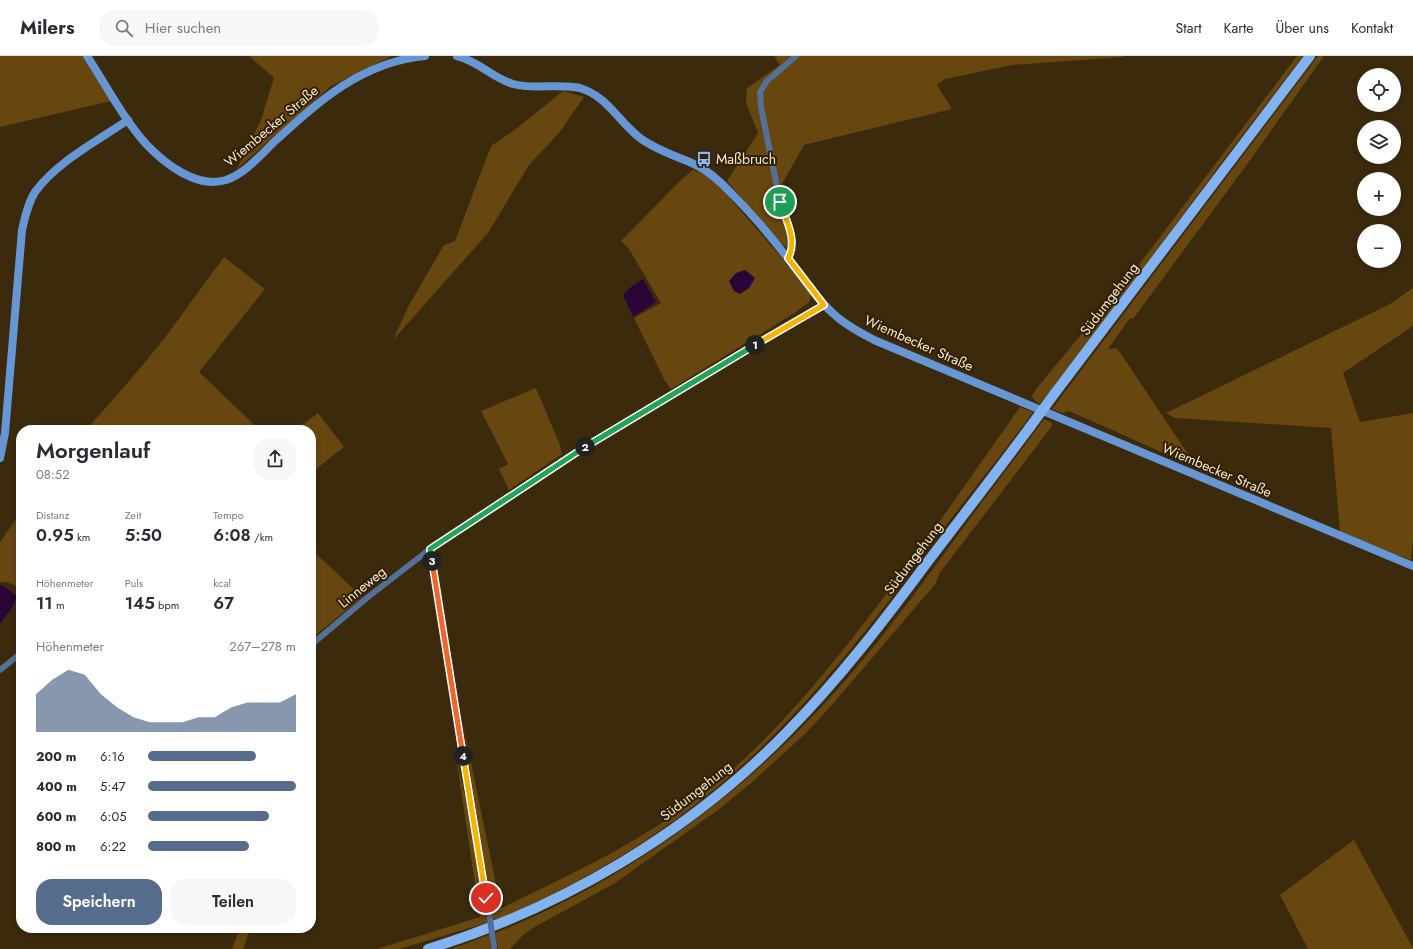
<!DOCTYPE html>
<html lang="de">
<meta charset="utf-8">
<style>
:root{--surface:#fff;--page:#f7f7f7;--text:#2b2b33;--muted:#7c7c81;--line:#e1e1e2;--accent:#556c8d}
body{margin:0;font-family:Jost,sans-serif;background:var(--page);color:var(--text);height:100vh;display:flex;flex-direction:column;font-size:15px;white-space:nowrap}
*{box-sizing:border-box;margin:0}
p{font-size:13px;color:var(--muted)}
.icon{flex:none;width:22px;height:22px;fill:none;stroke:currentColor;stroke-width:2;stroke-linecap:round;stroke-linejoin:round}
.map{position:relative;flex:1;overflow:hidden}
.drawer{position:absolute;left:16px;top:369px;width:300px;height:508px;display:flex;flex-direction:column;background:var(--surface);border-radius:16px;box-shadow:0 2px 6px #0003}
.drawer>*{flex:none}
.fabs{position:absolute;left:1357px;top:12px;display:grid;gap:8px}
.fabs a{display:grid;place-items:center;width:44px;height:44px;border-radius:50%;background:var(--surface);box-shadow:0 2px 6px #0003;font-size:20px}
.pin{position:absolute;display:grid;place-items:center;width:34px;height:34px;color:#fff;margin:-17px;border:2px solid #fff;border-radius:50%;box-shadow:0 1px 4px #0007}
.km{position:absolute;width:20px;height:20px;margin:-10px;border-radius:50%;background:#222;color:#fff;font-size:11px;line-height:20px;text-align:center}
.round{display:grid;place-items:center;flex:none;width:42px;height:42px;border-radius:16px;background:var(--page)}
.summary{display:flex;align-items:center;justify-content:space-between;height:68px;padding:0 20px}
h1{font-size:22px;font-weight:600;line-height:30px}
.metrics{display:grid;grid-template-columns:repeat(3,1fr);gap:6px;height:68px;padding:4px 20px}
.metrics div{display:grid;align-content:center}
.metrics b{font-size:17px;font-weight:600}
.metrics small{font-size:11px;font-weight:400}
.metrics p{font-size:11px}
.chart{height:112px;padding:8px 20px}
.chart p{display:flex;justify-content:space-between}
.chart svg{width:100%;height:72px;margin-top:4px;fill:var(--accent);opacity:.7}
.primary-button{display:flex;gap:8px;margin-top:auto;padding:8px 20px}
.primary-button a{flex:1;height:46px;border-radius:16px;background:var(--accent);color:#fff;font-size:16px;font-weight:600;line-height:46px;text-align:center}
.primary-button a+a{background:var(--page);color:var(--text)}
ul{padding:0 20px;list-style:none;font-size:13px}
li{display:grid;grid-template-columns:64px 48px 1fr;align-items:center;height:30px}
li i{height:10px;border-radius:5px;background:var(--accent)}
header{display:flex;align-items:center;gap:24px;box-sizing:border-box;height:56px;padding:0 20px;background:var(--surface);border-bottom:1px solid var(--line)}
header strong{font-size:19px}
nav{display:flex;gap:22px;margin-inline-start:auto;font-size:14px}
.search{width:280px;height:36px;background:var(--page);display:flex;align-items:center;gap:10px;box-sizing:border-box;padding:0 14px;border-radius:16px;color:var(--muted);font-size:15px}
.map>svg:first-child{display:block}
.green{fill:#674610}
.water{fill:#2b0538}
.lines{fill:none;stroke-linecap:round;stroke-linejoin:round}
.street{stroke:#537197;stroke-width:6}
.secondary{stroke:#6696d3;stroke-width:8}
.primary{stroke:#81b3f2;stroke-width:10}
.street-bridge{stroke:#537197;stroke-width:6}
.primary-bridge{stroke:#81b3f2;stroke-width:10}
.split-1-casing{stroke:#fff;stroke-width:8}
.split-2-casing{stroke:#fff;stroke-width:8}
.split-3-casing{stroke:#fff;stroke-width:8}
.split-4-casing{stroke:#fff;stroke-width:8}
.split-5-casing{stroke:#fff;stroke-width:8}
.split-1{stroke:#f5b400;stroke-width:5}
.split-2{stroke:#22a559;stroke-width:5}
.split-3{stroke:#22a559;stroke-width:5}
.split-4{stroke:#f0652b;stroke-width:5}
.split-5{stroke:#f5b400;stroke-width:5}
.labels{text-anchor:middle;dominant-baseline:central;stroke-width:4;stroke-linejoin:round;paint-order:stroke}
.street-label{font-size:14px;fill:#f2e6d6;stroke:#322003}
.poi-label{font-size:14px;fill:#f2e6d6;stroke:#322003;text-anchor:start}
</style>
<header>
<strong>Milers</strong>
<div class="search"><svg class="icon" aria-label="search" viewBox="0 0 24 24"><circle cx="10" cy="10" r="6"/><path d="M15 15l6 6"/></svg>Hier suchen</div>
<nav><a>Start</a><a>Karte</a><a>Über uns</a><a>Kontakt</a></nav>
</header>
<div class="map">
<svg width="1413" height="893" viewBox="0 0 1413 893">
<rect width="100%" height="100%" fill="#3c2a0d"/>
<g class="green">
<polygon points="0,0 82,0 111,45 0,71"/>
<polygon points="249,0 392,0 331,30 237,113 261,64 274,22"/>
<polygon points="774,0 1123,0 1123,1 1012,9 945,23 937,29 952,53 804,89 782,128 796,188 790,194 778,185 727,125 758,77 746,47 747,32 780,9"/>
<polygon points="1297,0 1303,0 1228,98 1093,280 1040,348 1034,344 1032,340 1036,333 1138,210"/>
<polygon points="1318,0 1324,0 1248,107 1133,263 1130,262 1108,293 1117,292 1194,407 1193,410 1069,355 1063,357 1052,353"/>
<polygon points="563,35 584,41 559,77 529,109 488,177 393,284 409,249 444,189 455,185 491,90 516,73"/>
<polygon points="693,114 706,119 722,133 811,236 810,245 796,256 671,333 665,325 634,262 661,247 629,193 621,185 681,124"/>
<polygon points="224,201 265,233 199,316 260,374 86,374 131,323 164,283"/>
<polygon points="1413,232 1413,270 1343,317 1360,366 1413,357 1413,483 1411,504 1340,476 1331,372 1175,362 1166,357 1390,248"/>
<polygon points="536,332 560,389 562,398 509,434 499,413 508,408 481,355"/>
<path d="M 1020,351 L 1033,356 C 1004,396 973,434 943,473 C 883,554 822,635 748,704 C 675,772 586,827 493,865 L 463,668 L 501,852 C 571,819 642,785 703,738 C 751,701 792,656 830,610 C 898,527 958,439 1020,351 Z"/>
<polygon points="318,357 344,391 311,417 311,374 296,374"/>
<path d="M 1044,363 L 1052,367 L 1052,370 L 939,518 L 936,527 L 832,649 L 805,678 L 751,727 L 718,754 L 615,827 L 533,872 L 522,880 L 510,893 L 498,893 L 495,877 C 622,827 734,745 826,646 C 884,583 932,514 982,446 C 1003,418 1024,391 1044,363 Z"/>
<polygon points="21,456 21,533 7,526 0,526 0,486"/>
<polygon points="311,493 362,541 311,583"/>
<polygon points="455,694 469,759 487,867 399,893 377,893 480,861"/>
<polygon points="1354,784 1413,892 1413,893 1308,893 1280,839"/>
<polygon points="240,872 251,872 243,893 232,893"/>
<polygon points="489,879 491,893 451,893"/>
</g>
<g class="water">
<polygon points="745,214 755,222 749,232 740,238 734,235 729,225 736,217"/>
<polygon points="643,223 656,246 633,261 623,239 632,230"/>
<polygon points="0,529 2,529 17,540 13,550 0,568"/>
</g>
<g class="lines">
<g class="street">
<polyline points="788,202 791,196 793,186 780,146 761,51 760,36 767,25 796,0"/>
<polyline points="430,493 488,850"/>
<polyline points="311,589 368,541 430,493 484,457 569,400 824,249"/>
<polyline points="0,614 21,597"/>
</g>
<g class="secondary">
<path d="M 87,0 C 106,29 123,62 146,88 C 165,108 197,133 226,124 C 244,118 260,100 273,87 C 318,46 361,6 425,0"/>
<path d="M 457,0 C 478,5 493,22 513,28 C 535,34 558,27 580,32 C 607,40 619,66 640,82 C 656,94 676,100 694,108 C 709,115 721,126 732,138 C 754,160 774,184 793,209 C 806,226 819,246 836,260 C 847,270 861,277 874,284 L 1413,510"/>
<path d="M 0,402 L 5,377 L 22,174 C 25,161 28,147 35,136 C 58,105 97,85 128,64"/>
</g>
<g class="primary">
<polyline points="1055,337 1310,0"/>
<path d="M 428,893 C 562,852 690,776 788,675 C 839,623 883,566 926,508 C 961,462 996,417 1030,371"/>
</g>
<polyline class="street-bridge" points="488,850 494,891"/>
<polyline class="primary-bridge" points="1030,371 1055,337"/>
</g>
<g class="lines">
<defs>
<path id="split-1" d="M 755,289 L 824,249 L 788,202 C 798,185 786,164 780,146"/>
<polyline id="split-2" points="585,391 755,289"/>
<polyline id="split-3" points="432,505 430,493 585,391"/>
<polyline id="split-4" points="432,505 463,700"/>
<polyline id="split-5" points="463,700 486,842"/>
</defs>
<use href="#split-1" class="split-1-casing"/>
<use href="#split-2" class="split-2-casing"/>
<use href="#split-3" class="split-3-casing"/>
<use href="#split-4" class="split-4-casing"/>
<use href="#split-5" class="split-5-casing"/>
<use href="#split-1" class="split-1"/>
<use href="#split-2" class="split-2"/>
<use href="#split-3" class="split-3"/>
<use href="#split-4" class="split-4"/>
<use href="#split-5" class="split-5"/>
</g>
<defs>
<symbol id="bus-bare" viewBox="-9 -9 18 18"><path d="M-5-6H5V4H4V6H2V4H-2V6H-4V4H-5ZM-3.5-4V0h7V-4ZM-3.5 1.2v1.5H-2V1.2ZM2 1.2v1.5H3.5V1.2Z" fill="#88bbfc" stroke="#322003" stroke-width="2.5" paint-order="stroke"/></symbol>
</defs>
<g fill-rule="evenodd">
<use href="#bus-bare" x="693" y="92" width="22" height="22"/>
</g>
<g class="labels">
<g class="street-label">
<text transform="translate(271 70) rotate(-40)">Wiembecker Straße</text>
<text transform="translate(1109 243) rotate(-53)">Südumgehung</text>
<text transform="translate(919 287) rotate(24)">Wiembecker Straße</text>
<text transform="translate(1217 414) rotate(23)">Wiembecker Straße</text>
<text transform="translate(913 502) rotate(-53)">Südumgehung</text>
<text transform="translate(362 531) rotate(-39)">Linneweg</text>
<text transform="translate(696 735) rotate(-38)">Südumgehung</text>
</g>
<g class="poi-label">
<text x="716" y="103">Maßbruch</text>
</g>
</g>
</svg>
<div class="fabs">
<a><svg class="icon" aria-label="locate" viewBox="0 0 24 24"><circle cx="12" cy="12" r="6"/><path d="M12 2v4M12 18v4M2 12h4M18 12h4"/></svg></a>
<a><svg class="icon" aria-label="layers" viewBox="0 0 24 24"><path d="M12 4l9 5-9 5-9-5zM3 14l9 5 9-5"/></svg></a>
<a>+</a>
<a>−</a>
</div>
<div class="pin" style="left:780px;top:146px;background:#1e9e55"><svg class="icon" aria-label="arrive" viewBox="0 0 24 24"><path d="M6 21V4h12l-3 4 3 4H6"/></svg></div>
<div class="pin" style="left:486px;top:842px;background:#d93025"><svg class="icon" aria-label="check" viewBox="0 0 24 24"><path d="M5 12l5 5 9-10"/></svg></div>
<b class="km" style="left:755px;top:289px">1</b>
<b class="km" style="left:585px;top:391px">2</b>
<b class="km" style="left:432px;top:505px">3</b>
<b class="km" style="left:463px;top:700px">4</b>
<section class="drawer">
<div class="summary"><div><h1>Morgenlauf</h1><p>08:52</p></div><a class="round"><svg class="icon" aria-label="share" viewBox="0 0 24 24"><path d="M12 15V3M7 8l5-5 5 5M5 13v7h14v-7"/></svg></a></div>
<div class="metrics">
<div><p>Distanz</p><b>0.95<small> km</small></b></div>
<div><p>Zeit</p><b>5:50</b></div>
<div><p>Tempo</p><b>6:08<small> /km</small></b></div>
</div>
<div class="metrics">
<div><p>Höhenmeter</p><b>11<small> m</small></b></div>
<div><p>Puls</p><b>145<small> bpm</small></b></div>
<div><p>kcal</p><b>67</b></div>
</div>
<div class="chart"><p><span>Höhenmeter</span>267–278 m</p>
<svg viewBox="0 0 160 44" preserveAspectRatio="none"><path d="M0 44V21L10 12L20 6L30 9L40 21L50 29L60 35L70 38L80 38L90 38L100 35L110 35L120 29L130 26L140 26L150 26L160 21V44z"/></svg>
</div>
<ul>
<li><b>200 m</b>6:16<i style="width:73%"></i></li>
<li><b>400 m</b>5:47<i style="width:100%"></i></li>
<li><b>600 m</b>6:05<i style="width:82%"></i></li>
<li><b>800 m</b>6:22<i style="width:68%"></i></li>
</ul>
<div class="primary-button"><a>Speichern</a><a>Teilen</a></div>
</section>
</div>
